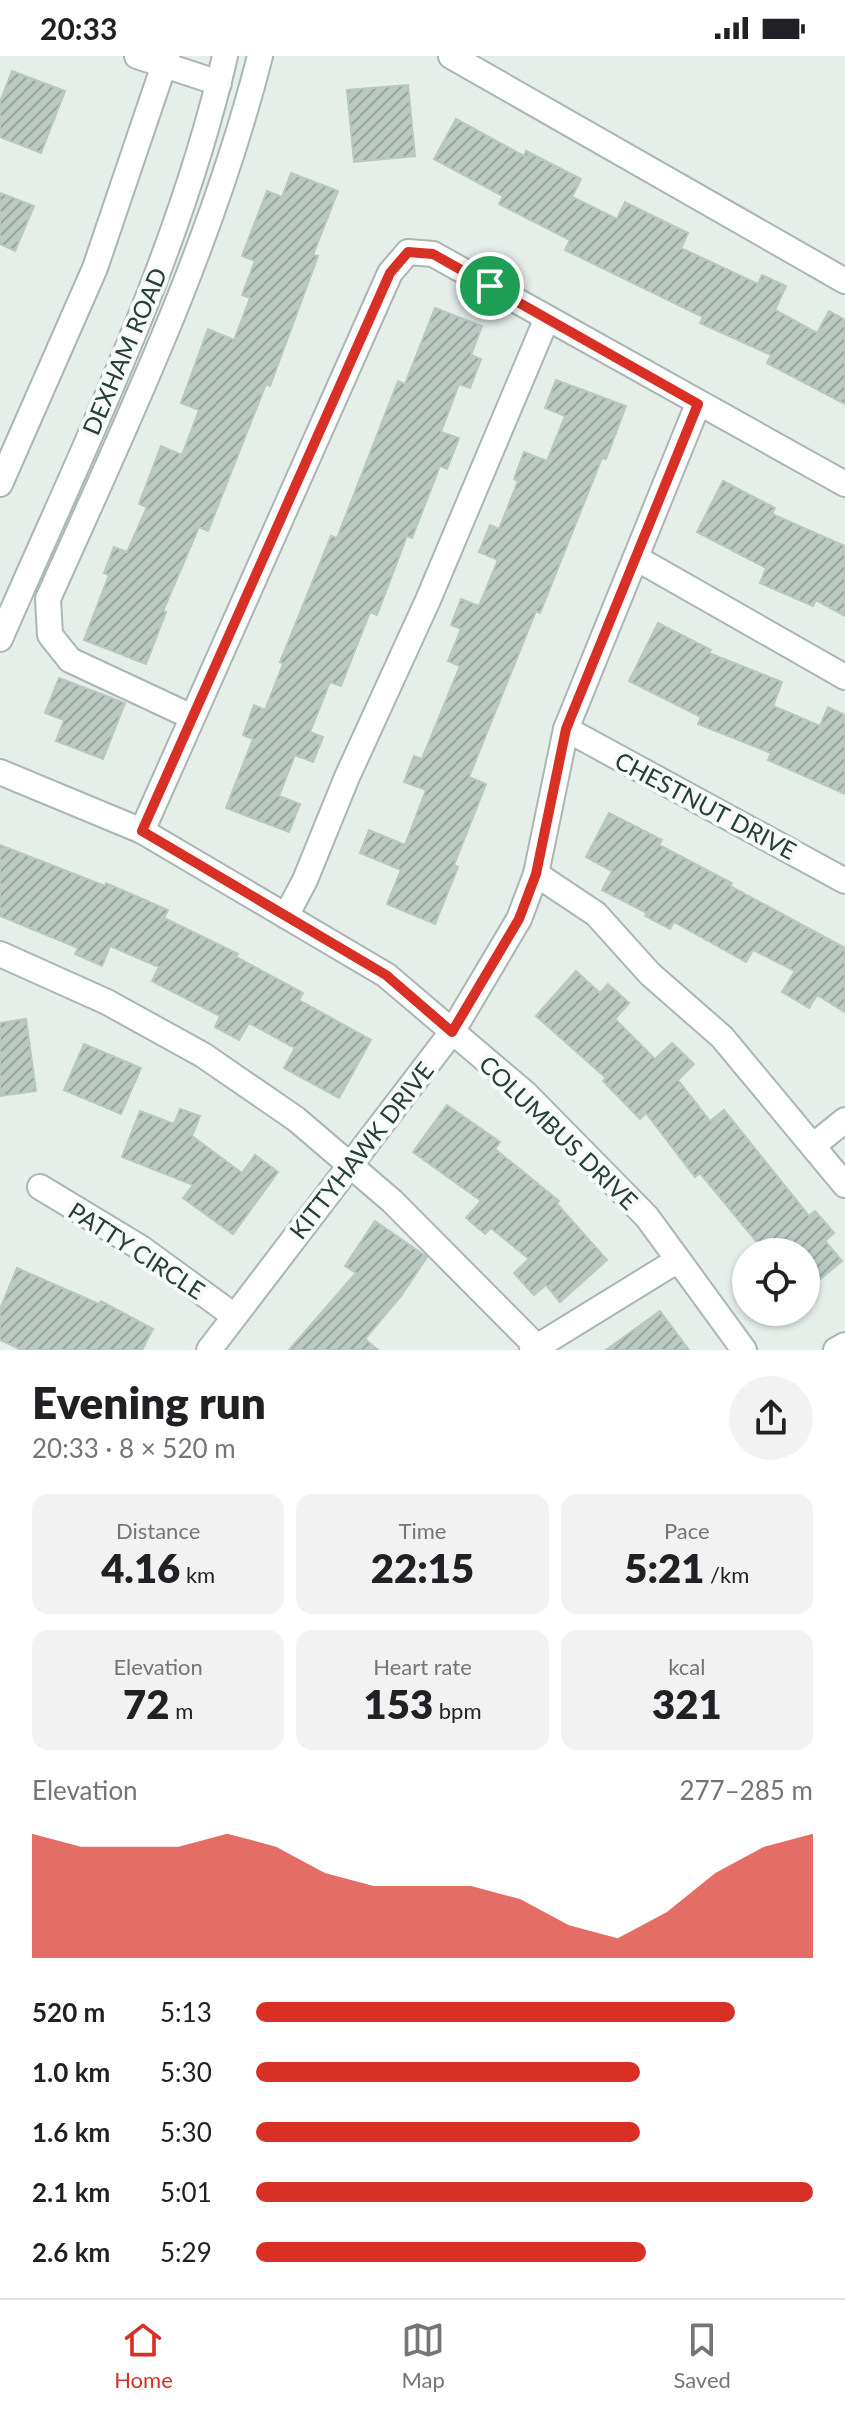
<!DOCTYPE html>
<meta charset="utf-8">
<style>
:root{--surface:#fff;--page:#f2f2f2;--text:#202124;--muted:#757577;--line:#e0e0e0;--accent:#d93025}
body{margin:0;font-family:Lato,sans-serif;background:var(--page);color:var(--text);height:100vh;display:flex;flex-direction:column;font-size:30px;white-space:nowrap}
*{box-sizing:border-box;margin:0}
p{font-size:26px;color:var(--muted)}
.icon{flex:none;width:44px;height:44px;fill:none;stroke:currentColor;stroke-width:2;stroke-linecap:round;stroke-linejoin:round}
.map{position:relative;height:1294px;overflow:hidden}
.drawer{display:flex;flex-direction:column;background:var(--surface);flex:1}
.drawer>*{flex:none}
.controls{position:absolute;left:732px;top:1182px;display:grid;gap:16px}
.controls a{display:grid;place-items:center;width:88px;height:88px;border-radius:50%;background:var(--surface);box-shadow:0 2px 6px #0004;font-size:40px}
.pin{position:absolute;display:grid;place-items:center;width:68px;height:68px;color:#fff;margin:-34px;border:4px solid #fff;border-radius:50%;box-shadow:0 2px 8px #0007}
.round{display:grid;place-items:center;flex:none;width:84px;height:84px;border-radius:42px;background:var(--page)}
.overview{display:flex;align-items:center;justify-content:space-between;height:136px;padding:0 32px}
h1{font-size:44px;font-weight:800;line-height:60px}
.stats{display:grid;grid-template-columns:repeat(3,1fr);gap:12px;height:136px;padding:8px 32px}
.stats div{display:grid;align-content:center;border-radius:16px;background:var(--page);text-align:center}
.stats b{font-size:40px;font-weight:800}
.stats small{font-size:22px;font-weight:400}
.stats p{font-size:22px}
.chart{height:224px;padding:16px 32px}
.chart p{display:flex;justify-content:space-between}
.chart svg{width:100%;height:144px;margin-top:8px;fill:var(--accent);opacity:.7}
ul{padding:0 32px;list-style:none;font-size:26px}
li{display:grid;grid-template-columns:128px 96px 1fr;align-items:center;height:60px}
li i{height:20px;border-radius:10px;background:var(--accent)}
.status{display:flex;justify-content:space-between;align-items:center;height:56px;padding:0 40px;background:var(--surface);direction:ltr}
.status svg{height:22px;fill:currentColor}
.menu{display:flex;justify-content:space-around;align-items:center;height:112px;border-top:2px solid var(--line);background:var(--surface);font-size:22px;color:var(--muted)}
.menu a{display:grid;justify-items:center;gap:4px}
.menu .current{color:var(--accent)}
.map>svg:first-child{display:block}
.building{fill:url(#building-hatch);stroke:#b9c7c1;stroke-width:2}
.lines{fill:none;stroke-linecap:round;stroke-linejoin:round}
.minor-casing{stroke:#a9b6b1;stroke-width:28}
.minor{stroke:#fff;stroke-width:24}
.route-casing{stroke:#fff;stroke-width:16}
.route{stroke:#d93025;stroke-width:10}
.labels{text-anchor:middle;dominant-baseline:central;stroke-width:8;stroke-linejoin:round;paint-order:stroke}
.street-label{font-size:24px;fill:#263f37;stroke:#f7faf8}
</style>
<div class="status"><b>20:33</b><svg viewBox="0 0 49 12"><path d="M0 12V9h3v3zM5 12V6h3v6zM10 12V3h3v9zM15 12V0h3v12zM26 1h20v11H26zM47 4h2v5h-2z"/></svg></div>
<div class="map">
<svg width="845" height="1294" viewBox="0 0 845 1294">
<defs>
<pattern id="building-hatch" width="6" height="6" patternUnits="userSpaceOnUse" patternTransform="scale(2)"><rect width="6" height="6" fill="#bbc9c3"/><path d="M-1 1l2-2M0 6l6-6M5 7l2-2" fill="none" stroke="#98a59f"/></pattern>
</defs>
<rect width="100%" height="100%" fill="#e6eeea"/>
<g class="building">
<polygon points="12,15 65,35 41,97 0,81 0,46"/>
<polygon points="408,29 415,100 354,106 347,34"/>
<polygon points="456,63 524,100 526,95 581,123 572,141 617,163 625,146 688,177 681,192 758,228 762,219 786,230 775,254 817,277 829,255 845,264 845,348 767,307 771,299 700,267 703,261 565,194 570,184 499,148 503,140 434,103"/>
<polygon points="291,117 338,135 313,199 318,200 270,330 266,328 208,475 199,471 163,555 166,556 146,608 84,584 109,519 104,517 114,491 127,496 147,451 139,448 161,390 182,399 199,354 181,347 208,273 234,284 250,242 242,239 255,205 242,200 267,135 282,141"/>
<polygon points="0,137 34,150 15,195 0,188"/>
<polygon points="435,252 482,270 471,299 481,303 470,332 459,328 441,376 459,382 447,413 440,410 412,482 407,480 377,559 370,556 341,630 330,626 310,676 323,681 313,706 295,699 279,740 300,748 289,776 226,752 253,683 243,679 254,649 265,654 283,608 280,606 331,480 337,482 398,325 405,328"/>
<polygon points="556,324 626,350 606,403 602,402 540,557 536,555 469,721 486,728 454,809 458,811 435,868 387,848 401,814 360,797 369,774 405,789 426,734 404,726 414,700 422,703 460,610 448,605 461,573 451,569 461,543 479,550 498,504 479,496 490,469 499,473 518,425 514,423 524,396 547,405 565,360 545,352"/>
<polygon points="723,425 775,452 772,458 845,490 845,560 816,544 813,550 760,527 766,512 697,476"/>
<polygon points="658,567 711,594 709,597 782,626 773,650 820,670 828,651 845,659 845,738 768,704 771,697 698,668 701,661 629,625"/>
<polygon points="59,622 125,647 103,703 56,685 64,664 45,657"/>
<polygon points="609,757 662,784 659,789 732,827 730,830 845,892 845,956 817,939 809,952 782,936 795,915 753,894 746,906 674,866 670,873 645,860 647,857 602,834 612,815 586,801"/>
<polygon points="0,789 105,830 106,827 168,854 164,862 238,898 236,901 303,937 299,944 371,984 339,1042 284,1012 295,992 249,967 239,984 215,971 220,960 152,925 159,911 110,890 102,910 75,898 78,892 0,860"/>
<polygon points="576,915 600,937 608,928 629,947 615,963 655,1003 672,987 694,1008 678,1024 710,1065 724,1054 809,1160 815,1155 834,1177 825,1185 842,1205 806,1235 806,1196 765,1196 700,1117 695,1121 646,1057 640,1063 603,1025 606,1022 536,960"/>
<polygon points="26,963 36,1035 0,1040 0,967"/>
<polygon points="84,988 141,1012 121,1058 64,1034"/>
<polygon points="447,1049 500,1086 495,1093 559,1145 557,1148 607,1204 560,1246 546,1229 534,1239 514,1217 529,1203 491,1172 485,1178 466,1162 481,1145 413,1096"/>
<polygon points="180,1053 200,1060 192,1080 242,1117 255,1099 278,1116 233,1178 183,1142 193,1129 122,1101 140,1055 174,1068"/>
<polygon points="375,1165 427,1201 401,1240 365,1283 378,1294 289,1294 356,1217 345,1210"/>
<polygon points="17,1212 99,1248 101,1245 153,1273 142,1294 22,1294 0,1284 0,1253"/>
<polygon points="660,1255 689,1294 606,1294"/>
</g>
<g class="lines">
<defs>
<g id="minor">
<polyline points="137,0 219,27"/>
<polyline points="451,0 845,225"/>
<polyline points="0,428 95,212 167,0"/>
<polyline points="636,502 845,621"/>
<path d="M 0,583 C 83,392 178,203 225,0"/>
<path d="M 192,661 L 70,604 L 50,579 L 48,543 C 127,366 212,189 260,0"/>
<polyline points="566,673 845,825"/>
<polyline points="0,716 142,775 386,919 526,1038 647,1161 744,1294"/>
<polyline points="142,775 390,217 408,196 433,198 845,428"/>
<polyline points="536,818 596,858 650,918 722,981 845,1129"/>
<polyline points="286,860 305,824 347,721 428,544 547,262"/>
<polyline points="0,898 107,946 203,999 296,1063 392,1145 537,1291"/>
<polyline points="814,1089 845,1064"/>
<polyline points="40,1131 141,1192 233,1259"/>
<polyline points="209,1294 452,976 519,863 536,818 566,673 698,348"/>
<polyline points="532,1294 678,1204"/>
<polyline points="836,1294 845,1289"/>
</g>
</defs>
<use href="#minor" class="minor-casing"/>
<use href="#minor" class="minor"/>
</g>
<g class="lines">
<defs>
<polygon id="route" points="408,196 433,198 698,348 566,673 536,818 519,863 452,976 386,919 142,775 390,217"/>
</defs>
<use href="#route" class="route-casing"/>
<use href="#route" class="route"/>
</g>
<g class="labels">
<g class="street-label">
<text transform="translate(124 295) rotate(-67)">DEXHAM ROAD</text>
<text transform="translate(706 749) rotate(28)">CHESTNUT DRIVE</text>
<text transform="translate(559 1076) rotate(44)">COLUMBUS DRIVE</text>
<text transform="translate(361 1094) rotate(-52)">KITTYHAWK DRIVE</text>
<text transform="translate(137 1194) rotate(33)">PATTY CIRCLE</text>
</g>
</g>
</svg>
<div class="controls">
<a><svg class="icon" aria-label="locate" viewBox="0 0 24 24"><circle cx="12" cy="12" r="6"/><path d="M12 2v4M12 18v4M2 12h4M18 12h4"/></svg></a>
</div>
<div class="pin" style="left:490px;top:230px;background:#1e9e55"><svg class="icon" aria-label="arrive" viewBox="0 0 24 24"><path d="M6 21V4h12l-3 4 3 4H6"/></svg></div>
</div>
<section class="drawer">
<div class="overview"><div><h1>Evening run</h1><p>20:33 · 8 × 520 m</p></div><a class="round"><svg class="icon" aria-label="share" viewBox="0 0 24 24"><path d="M12 15V3M7 8l5-5 5 5M5 13v7h14v-7"/></svg></a></div>
<div class="stats">
<div><p>Distance</p><b>4.16<small> km</small></b></div>
<div><p>Time</p><b>22:15</b></div>
<div><p>Pace</p><b>5:21<small> /km</small></b></div>
</div>
<div class="stats">
<div><p>Elevation</p><b>72<small> m</small></b></div>
<div><p>Heart rate</p><b>153<small> bpm</small></b></div>
<div><p>kcal</p><b>321</b></div>
</div>
<div class="chart"><p><span>Elevation</span>277–285 m</p>
<svg viewBox="0 0 160 44" preserveAspectRatio="none"><path d="M0 44V6L10 10L20 10L30 10L40 6L50 10L60 18L70 22L80 22L90 22L100 26L110 34L120 38L130 30L140 18L150 10L160 6V44z"/></svg>
</div>
<ul>
<li><b>520 m</b>5:13<i style="width:86%"></i></li>
<li><b>1.0 km</b>5:30<i style="width:69%"></i></li>
<li><b>1.6 km</b>5:30<i style="width:69%"></i></li>
<li><b>2.1 km</b>5:01<i style="width:100%"></i></li>
<li><b>2.6 km</b>5:29<i style="width:70%"></i></li>
</ul>
</section>
<nav class="menu">
<a class="current"><svg class="icon" aria-label="home" viewBox="0 0 24 24"><path d="M3 11l9-7 9 7M6 9v11h12V9"/></svg>Home</a>
<a><svg class="icon" aria-label="map" viewBox="0 0 24 24"><path d="M3 6l6-2 6 2 6-2v14l-6 2-6-2-6 2zM9 4v14M15 6v14"/></svg>Map</a>
<a><svg class="icon" aria-label="saved" viewBox="0 0 24 24"><path d="M7 4h10v16l-5-4-5 4z"/></svg>Saved</a>
</nav>
